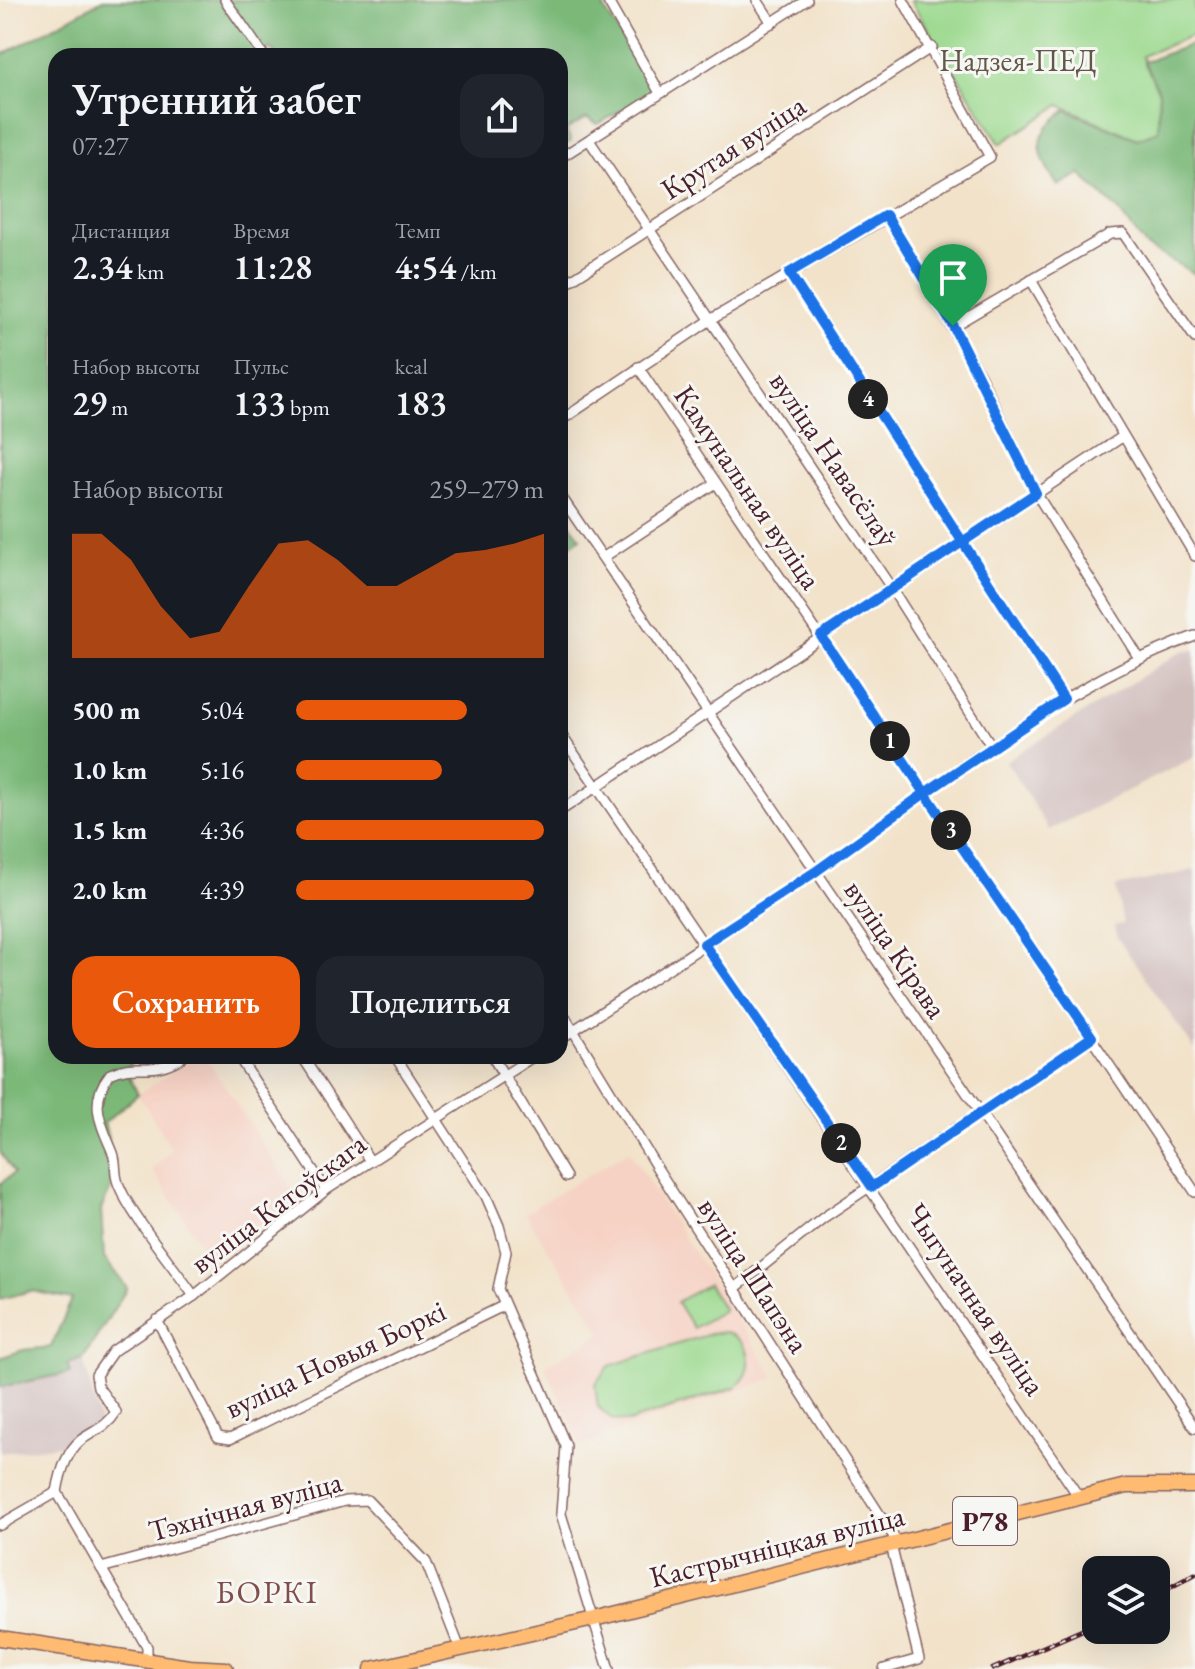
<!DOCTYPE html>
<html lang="ru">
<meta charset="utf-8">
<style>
:root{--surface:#171b24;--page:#20242c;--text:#f1f3f6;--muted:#9ea1a6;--accent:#ea580c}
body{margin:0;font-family:"EB Garamond",serif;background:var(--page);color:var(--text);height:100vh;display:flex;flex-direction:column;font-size:30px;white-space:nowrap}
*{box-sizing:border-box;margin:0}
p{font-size:26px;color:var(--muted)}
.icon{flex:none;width:44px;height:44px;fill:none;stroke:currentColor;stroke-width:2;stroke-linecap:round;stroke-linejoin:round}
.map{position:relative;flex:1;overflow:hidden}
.panel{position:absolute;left:48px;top:48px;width:520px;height:1016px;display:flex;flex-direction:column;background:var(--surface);border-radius:24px;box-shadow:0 8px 32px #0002}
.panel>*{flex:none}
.fabs{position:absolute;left:1082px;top:1556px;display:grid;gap:16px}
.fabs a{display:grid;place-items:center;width:88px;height:88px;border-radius:16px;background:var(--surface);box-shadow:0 8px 32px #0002;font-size:40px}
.pin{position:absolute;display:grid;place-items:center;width:68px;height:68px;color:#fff;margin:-82px -34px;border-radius:50% 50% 50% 0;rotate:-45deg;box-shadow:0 0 8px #0007}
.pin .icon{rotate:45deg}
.km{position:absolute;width:40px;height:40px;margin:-20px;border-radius:50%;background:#222;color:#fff;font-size:22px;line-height:40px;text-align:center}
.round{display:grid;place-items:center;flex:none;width:84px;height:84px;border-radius:24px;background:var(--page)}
.headline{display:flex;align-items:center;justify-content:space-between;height:136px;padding:0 24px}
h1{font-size:44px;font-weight:600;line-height:60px}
.figures{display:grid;grid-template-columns:repeat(3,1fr);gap:12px;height:136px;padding:8px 24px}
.figures div{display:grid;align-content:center}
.figures b{font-size:34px;font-weight:600}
.figures small{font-size:22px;font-weight:400}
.figures p{font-size:22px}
.chart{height:224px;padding:16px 24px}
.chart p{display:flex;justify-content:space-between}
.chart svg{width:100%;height:144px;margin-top:8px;fill:var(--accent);opacity:.7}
.action{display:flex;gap:16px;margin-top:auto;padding:16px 24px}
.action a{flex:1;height:92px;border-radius:24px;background:var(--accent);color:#fff;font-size:32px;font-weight:600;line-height:92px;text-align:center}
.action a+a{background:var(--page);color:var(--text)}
ul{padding:0 24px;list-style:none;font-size:26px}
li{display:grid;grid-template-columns:128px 96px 1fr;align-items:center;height:60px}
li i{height:20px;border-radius:10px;background:var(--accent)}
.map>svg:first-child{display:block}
.built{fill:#f6d2c4}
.industrial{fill:#d1bfbe}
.green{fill:#9bd98e;stroke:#727c5c;stroke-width:2}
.forest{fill:#7cb979;stroke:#636c52;stroke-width:2}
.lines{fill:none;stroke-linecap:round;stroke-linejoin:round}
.street-casing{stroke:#856362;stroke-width:12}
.primary-casing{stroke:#856362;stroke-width:17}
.street{stroke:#fff;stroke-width:9}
.primary{stroke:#febb71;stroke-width:14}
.rail-casing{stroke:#4a1f2b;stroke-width:5}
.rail{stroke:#f6f6f2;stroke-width:2;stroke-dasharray:6;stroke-linecap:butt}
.route-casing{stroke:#fff;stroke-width:16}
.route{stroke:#1a73e8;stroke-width:10}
.labels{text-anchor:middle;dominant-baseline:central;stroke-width:6;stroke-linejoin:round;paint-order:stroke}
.shield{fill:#f6f6f2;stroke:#7e6067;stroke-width:2}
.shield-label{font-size:28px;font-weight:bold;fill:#4a1f2b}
.park-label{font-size:30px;fill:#625749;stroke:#f6f6f2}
.street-label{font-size:30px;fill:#4a1f2b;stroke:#f6f6f2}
.neighbourhood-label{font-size:32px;letter-spacing:2px;fill:#824e4c;stroke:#f6f6f2}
</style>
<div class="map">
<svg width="1195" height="1669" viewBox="0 0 1195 1669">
<rect width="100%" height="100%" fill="#f6f6f2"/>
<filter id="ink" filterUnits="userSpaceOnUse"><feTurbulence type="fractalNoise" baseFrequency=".0125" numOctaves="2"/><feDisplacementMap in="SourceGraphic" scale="16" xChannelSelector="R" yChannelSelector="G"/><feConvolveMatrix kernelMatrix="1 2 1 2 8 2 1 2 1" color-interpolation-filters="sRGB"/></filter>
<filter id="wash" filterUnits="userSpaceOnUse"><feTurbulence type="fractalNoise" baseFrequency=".006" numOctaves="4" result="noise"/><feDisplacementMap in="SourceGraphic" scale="32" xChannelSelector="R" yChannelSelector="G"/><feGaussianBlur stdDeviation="1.8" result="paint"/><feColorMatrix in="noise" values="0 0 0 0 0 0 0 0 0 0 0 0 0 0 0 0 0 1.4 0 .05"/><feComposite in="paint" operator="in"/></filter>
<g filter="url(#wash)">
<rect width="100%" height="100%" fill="#f2e2c9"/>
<g class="built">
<polygon points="197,1056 205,1056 299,1199 212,1260 152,1170 172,1149 138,1094"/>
<polygon points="629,1151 775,1378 633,1425 582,1446 545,1366 602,1333 525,1213"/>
</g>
<g class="industrial">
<polygon points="1195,650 1195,757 1049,830 1006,761 1182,651"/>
<polygon points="1195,870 1195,1050 1117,937 1114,926 1123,924 1116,887"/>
<polygon points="83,1359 101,1426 68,1444 0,1453 0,1387 70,1374 67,1364"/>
</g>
<g class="green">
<polygon points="910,0 1195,0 1195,34 1142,56 1159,92 1158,131 1137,139 1060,105 1000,144"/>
<polygon points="708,1284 724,1310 693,1328 677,1302"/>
<path d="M 726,1332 C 752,1342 757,1369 736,1387 L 628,1422 L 613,1420 L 598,1407 L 595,1384 L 609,1366 L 713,1333 Z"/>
</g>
<g class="forest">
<polygon points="103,0 599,0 651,86 648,95 598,124 587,118 566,130 571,141 560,148 560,56 276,56 271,48 257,56 56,56 56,1056 128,1056 131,1062 127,1073 138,1094 104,1123 114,1162 111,1188 101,1209 104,1258 127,1288 83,1359 67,1364 70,1373 0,1387 0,1358 23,1350 51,1347 72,1299 31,1291 0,1299 0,1184 14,1173 0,1152 0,56"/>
<path d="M 1195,43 L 1195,274 L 1146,246 L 1118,210 L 1080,174 L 1058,186 C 1035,150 1032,137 1066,110 L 1137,139 L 1158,131 L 1159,92 L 1144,62 Z"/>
<polygon points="560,511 581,538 560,552"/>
</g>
</g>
<g filter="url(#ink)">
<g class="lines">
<defs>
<g id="street">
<polyline points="225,0 264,56"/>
<polyline points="607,0 660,93"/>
<polyline points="757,0 772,23"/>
<polyline points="589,140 892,589 992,747"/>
<polyline points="560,158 807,0"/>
<polyline points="886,215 981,377 1036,493 1139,658"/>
<polyline points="789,273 1064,699"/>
<polyline points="1031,280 1195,556"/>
<polyline points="560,287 932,47"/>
<polyline points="953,326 1110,234 1123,233 1195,338"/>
<polyline points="638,367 1195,1192"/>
<polyline points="560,421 712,319 990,157 903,0"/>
<polyline points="560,495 1195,1428"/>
<polyline points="604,557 716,483"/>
<polyline points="560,733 1079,1497"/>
<polyline points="560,811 1122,437"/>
<polyline points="560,1009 657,1168 898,1543"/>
<path d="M 560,1039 C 645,984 730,929 814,872 C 937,789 1054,687 1195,636"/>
<path d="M 184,1056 C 150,1078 138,1060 110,1074 C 88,1102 101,1124 113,1153 C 117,1164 114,1173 118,1183 C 129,1213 174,1267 194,1296"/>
<polyline points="238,1056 326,1190"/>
<polyline points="302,1056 370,1161"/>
<polyline points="395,1056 486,1196 499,1226 506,1252 498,1289 566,1446 561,1514 609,1669"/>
<polyline points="492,1056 566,1177"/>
<polyline points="734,1289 823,1218 1092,1037"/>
<polyline points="157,1320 218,1437 230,1439 503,1306"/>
<polyline points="0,1525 57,1492"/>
<polyline points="101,1568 345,1501 367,1500 426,1562 460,1649"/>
<path d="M 147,1661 L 147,1647 L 57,1492 C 60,1474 66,1452 81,1440 C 95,1430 106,1428 116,1412 L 98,1387 L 96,1375 L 113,1351 L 194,1296 L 326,1190 L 534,1056"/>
<polyline points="884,1669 919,1659 891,1545"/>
</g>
<g id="primary">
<polyline points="0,1638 189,1667 226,1669"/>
<polyline points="372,1669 594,1619 1126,1486 1195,1486"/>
</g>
</defs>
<use href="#street" class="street-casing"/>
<use href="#primary" class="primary-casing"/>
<use href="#street" class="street"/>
<use href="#primary" class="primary"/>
<defs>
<g id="rail">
<polyline points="1156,1595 1195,1574"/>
<polyline points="993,1669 1096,1624"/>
</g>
</defs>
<use href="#rail" class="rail-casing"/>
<use href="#rail" class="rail"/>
</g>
</g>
<g class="lines" filter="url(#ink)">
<defs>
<polyline id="route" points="953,326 1036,493 821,636 925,793 815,872 704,944 872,1187 1092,1037 925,793 1064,699 789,273 886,215 953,326"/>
</defs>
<use href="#route" class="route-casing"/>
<use href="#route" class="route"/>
</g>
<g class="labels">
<rect class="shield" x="953" y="1497" width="64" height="48" rx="6"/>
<g class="shield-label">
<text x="985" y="1521">Р78</text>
</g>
<g class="park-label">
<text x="1018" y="60">Надзея-ПЕД</text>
</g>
<g class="street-label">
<text transform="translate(733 147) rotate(-33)">Крутая вуліца</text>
<text transform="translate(834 459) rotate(56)">вуліца Навасёлаў</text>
<text transform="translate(748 487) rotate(56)">Камунальная вуліца</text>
<text transform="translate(896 949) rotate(56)">вуліца Кірава</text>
<text transform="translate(278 1203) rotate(-37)">вуліца Катоўскага</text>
<text transform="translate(754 1275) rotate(57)">вуліца Шапэна</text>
<text transform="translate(976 1299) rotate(56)">Чыгуначная вуліца</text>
<text transform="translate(335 1359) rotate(-25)">вуліца Новыя Боркі</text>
<text transform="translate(245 1506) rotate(-15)">Тэхнічная вуліца</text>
<text transform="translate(777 1546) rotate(-14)">Кастрычніцкая вуліца</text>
</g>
<g class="neighbourhood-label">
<text x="267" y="1592">БОРКІ</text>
</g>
</g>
</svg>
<div class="fabs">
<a><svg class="icon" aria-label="layers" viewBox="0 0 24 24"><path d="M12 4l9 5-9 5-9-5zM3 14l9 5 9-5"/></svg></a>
</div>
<div class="pin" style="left:953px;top:326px;background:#1e9e55"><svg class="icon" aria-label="arrive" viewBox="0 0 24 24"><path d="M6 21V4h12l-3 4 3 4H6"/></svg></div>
<b class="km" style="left:890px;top:741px">1</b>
<b class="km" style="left:841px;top:1143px">2</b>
<b class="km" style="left:951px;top:830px">3</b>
<b class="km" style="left:868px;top:399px">4</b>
<section class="panel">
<div class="headline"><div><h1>Утренний забег</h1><p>07:27</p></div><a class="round"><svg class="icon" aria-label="share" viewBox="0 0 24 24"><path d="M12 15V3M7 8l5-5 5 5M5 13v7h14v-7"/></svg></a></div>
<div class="figures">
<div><p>Дистанция</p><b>2.34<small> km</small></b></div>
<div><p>Время</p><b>11:28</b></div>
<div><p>Темп</p><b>4:54<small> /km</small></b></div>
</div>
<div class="figures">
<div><p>Набор высоты</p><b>29<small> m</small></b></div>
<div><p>Пульс</p><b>133<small> bpm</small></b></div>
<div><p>kcal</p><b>183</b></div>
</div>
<div class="chart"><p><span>Набор высоты</span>259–279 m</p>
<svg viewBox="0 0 160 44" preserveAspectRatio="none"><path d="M0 44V6L10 6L20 14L30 28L40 38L50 36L60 22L70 9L80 8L90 14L100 22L110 22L120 17L130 12L140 11L150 9L160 6V44z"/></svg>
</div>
<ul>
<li><b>500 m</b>5:04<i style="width:69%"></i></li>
<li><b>1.0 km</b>5:16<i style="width:59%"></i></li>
<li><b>1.5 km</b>4:36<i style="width:100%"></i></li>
<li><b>2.0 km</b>4:39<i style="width:96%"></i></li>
</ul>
<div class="action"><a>Сохранить</a><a>Поделиться</a></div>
</section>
</div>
